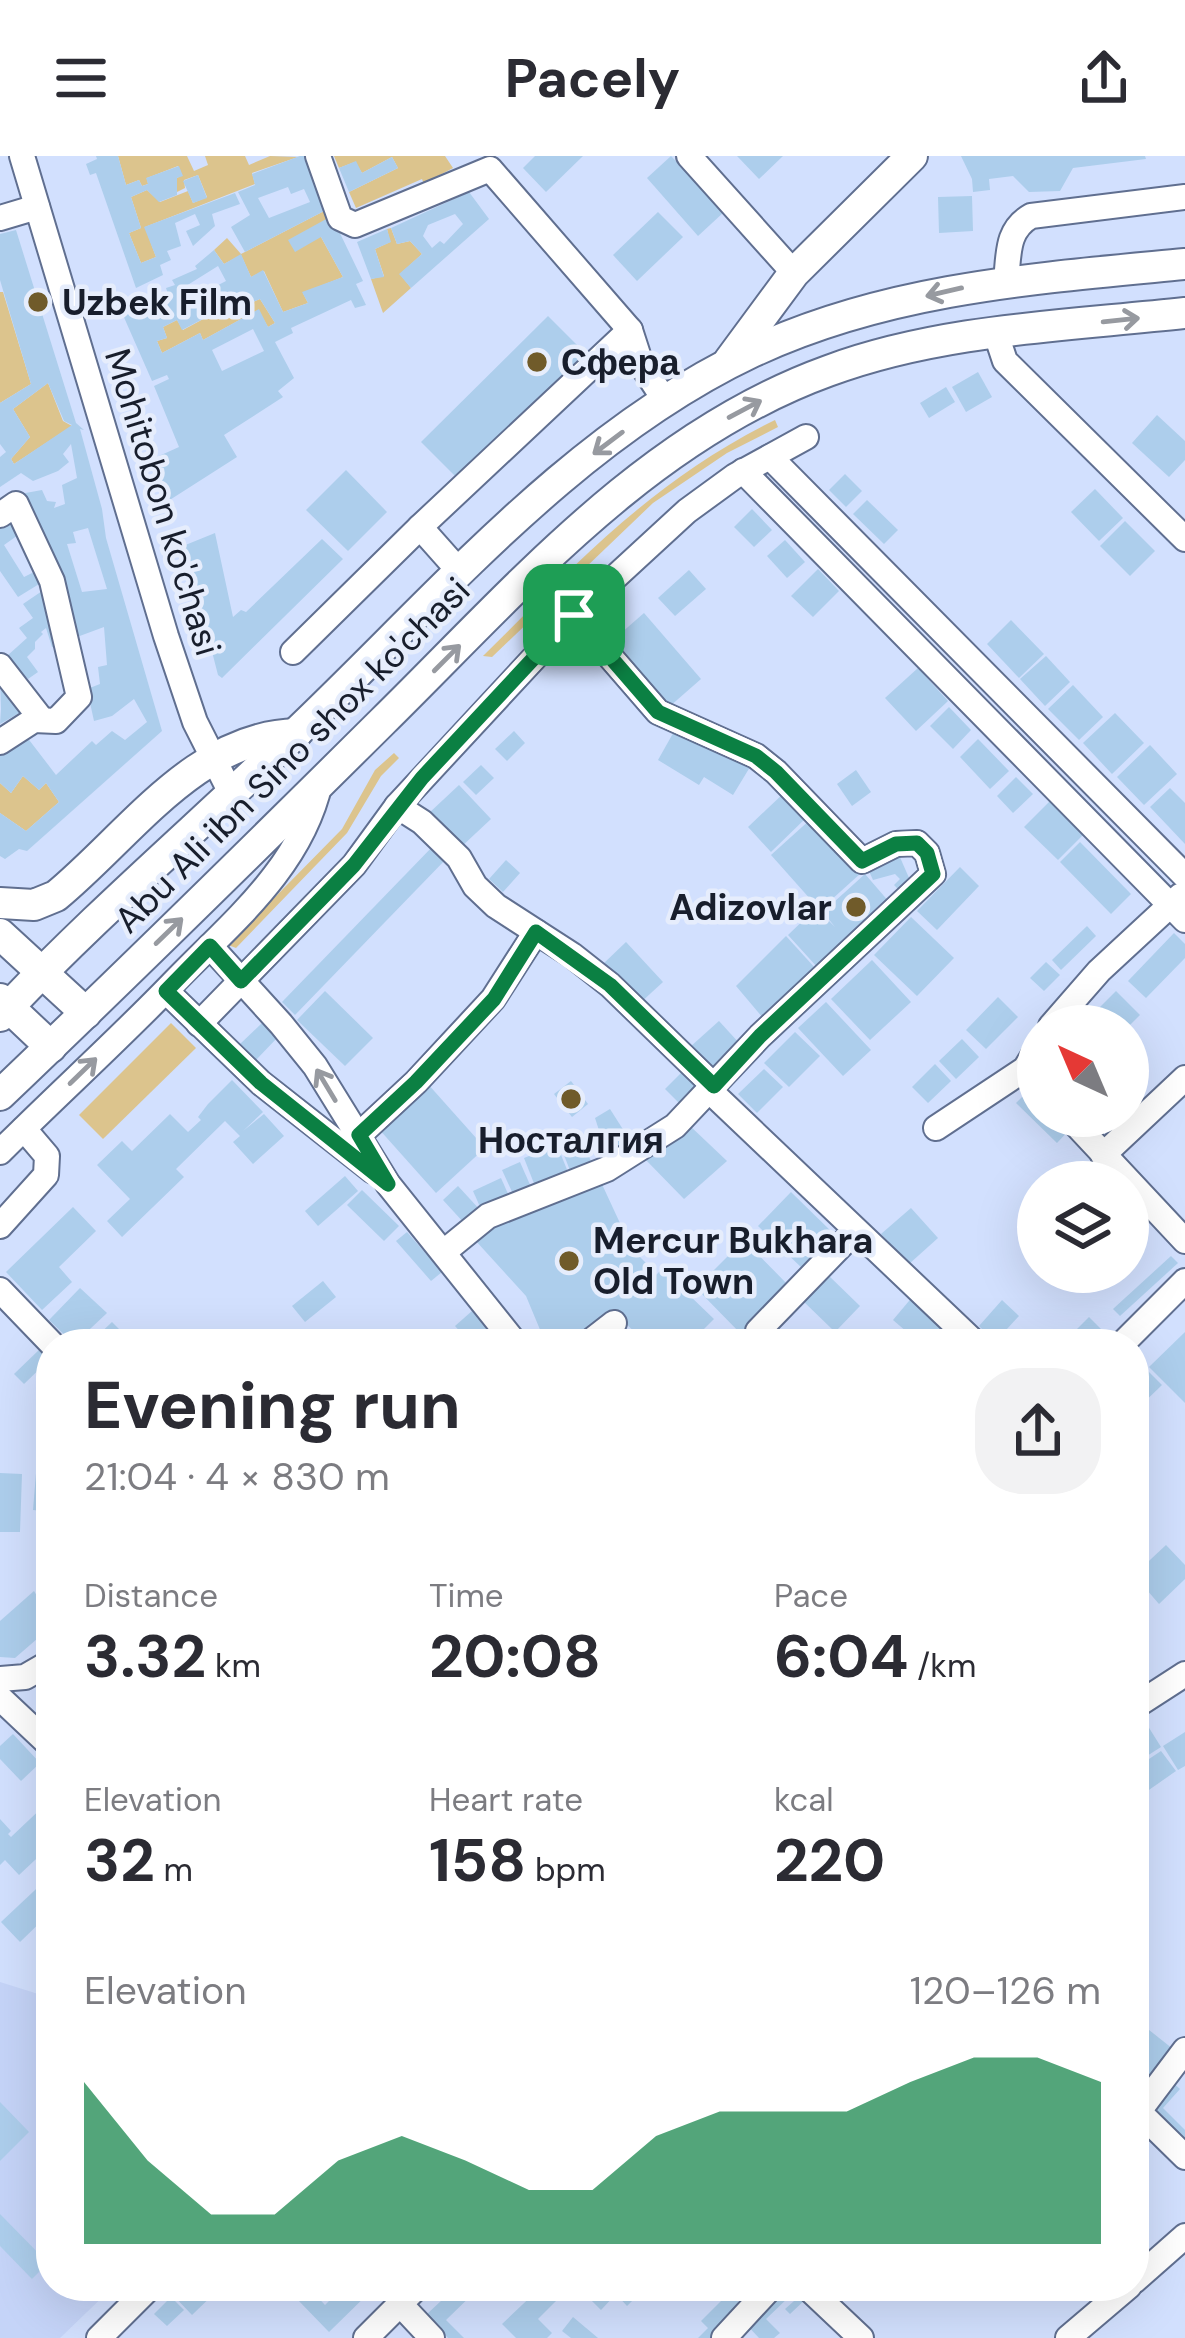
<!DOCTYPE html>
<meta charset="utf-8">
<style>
:root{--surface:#fff;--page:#f2f2f3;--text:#2b2b33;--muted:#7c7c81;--accent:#0b8043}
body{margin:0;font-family:"DM Sans",sans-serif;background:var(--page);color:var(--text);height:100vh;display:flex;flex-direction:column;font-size:45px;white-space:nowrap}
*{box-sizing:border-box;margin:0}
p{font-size:39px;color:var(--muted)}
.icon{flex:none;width:66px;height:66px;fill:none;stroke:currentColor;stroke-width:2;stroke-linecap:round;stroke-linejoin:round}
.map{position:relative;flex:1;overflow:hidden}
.side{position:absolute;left:36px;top:1173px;width:1113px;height:972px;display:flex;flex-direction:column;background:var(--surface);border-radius:48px;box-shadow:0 12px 48px #0002}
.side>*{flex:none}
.needle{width:78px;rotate:316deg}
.buttons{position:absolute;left:1017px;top:849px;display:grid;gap:24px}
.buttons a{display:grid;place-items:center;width:132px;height:132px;border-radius:50%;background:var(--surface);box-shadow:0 12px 48px #0002;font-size:60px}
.pin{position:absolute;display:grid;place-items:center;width:102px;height:102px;color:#fff;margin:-51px;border-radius:24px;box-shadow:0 6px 18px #0006}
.round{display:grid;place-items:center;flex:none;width:126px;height:126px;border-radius:48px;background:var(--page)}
.summary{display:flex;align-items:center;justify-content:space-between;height:204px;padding:0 48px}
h1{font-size:66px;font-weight:700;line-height:90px}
.metrics{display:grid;grid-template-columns:repeat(3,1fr);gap:18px;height:204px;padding:12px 48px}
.metrics div{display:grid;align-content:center}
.metrics b{font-size:60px;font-weight:700}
.metrics small{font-size:33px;font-weight:400}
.metrics p{font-size:33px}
.chart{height:336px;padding:24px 48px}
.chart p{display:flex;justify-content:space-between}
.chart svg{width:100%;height:216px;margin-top:12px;fill:var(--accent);opacity:.7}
header{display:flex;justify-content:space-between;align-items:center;height:156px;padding:0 48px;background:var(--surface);font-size:54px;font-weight:700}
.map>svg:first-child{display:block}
.built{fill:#c5d4f8}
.green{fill:#dcc48d}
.building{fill:#adceec;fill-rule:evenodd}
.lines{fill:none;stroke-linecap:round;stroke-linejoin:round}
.minor-casing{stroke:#606f90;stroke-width:28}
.major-casing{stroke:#606f90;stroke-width:34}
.minor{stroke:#fff;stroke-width:24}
.major{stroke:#fff;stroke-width:30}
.oneway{stroke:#979aa0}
.route-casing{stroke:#fff;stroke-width:24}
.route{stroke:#0b8043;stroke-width:15}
.poi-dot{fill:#705b2a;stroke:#e6edfc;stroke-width:4.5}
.labels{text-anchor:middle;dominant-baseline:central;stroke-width:9;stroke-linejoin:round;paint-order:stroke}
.poi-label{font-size:36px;font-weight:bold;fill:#181e2c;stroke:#e6edfc;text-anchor:start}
.street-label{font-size:36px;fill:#181e2c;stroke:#e6edfc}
</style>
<header><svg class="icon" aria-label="menu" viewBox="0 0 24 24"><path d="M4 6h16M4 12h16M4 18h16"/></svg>Pacely<svg class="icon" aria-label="share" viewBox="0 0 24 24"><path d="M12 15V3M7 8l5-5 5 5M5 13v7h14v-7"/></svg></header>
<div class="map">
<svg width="1185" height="2182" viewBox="0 0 1185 2182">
<rect width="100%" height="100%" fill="#d2e0fe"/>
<polygon class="built" points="0,1826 51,1842 51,2130 114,2130 60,2182 0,2182"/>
<g class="green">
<polygon points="118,0 187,0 194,15 208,9 205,0 245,0 249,9 270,0 298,1 252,17 255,28 145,71 156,101 141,107 129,77 141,72 131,41 147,34 160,46 188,35 193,47 207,41 198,19 184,24 185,32 177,36 177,22 182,19 178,10 147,22 148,28 142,30 139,24 126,29"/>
<polygon points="334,0 445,0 453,12 438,20 443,30 427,36 422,23 356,52 349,36 398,12 392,1 362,17 355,6 339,12"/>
<polygon points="328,53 337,71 321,81 343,121 303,137 308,147 283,156 264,115 251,121 241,99 224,108 214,94 227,82 241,98"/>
<polygon points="391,72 397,88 410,85 422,98 400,118 411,132 383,157 371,123 384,120 375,93 390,86 387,73"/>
<polygon points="0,136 3,136 31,228 0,247"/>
<polygon points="238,141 246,149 260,143 275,167 268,171 258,154 203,184 200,177 162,197 157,185 167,182 163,171 177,164 183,174 218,155 216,149"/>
<polygon points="48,227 63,265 72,270 14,308 11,303 30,281 13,253"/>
<path d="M 775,264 L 778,271 L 727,297 L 653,347 L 492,501 L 483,500 C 579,405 652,325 775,264 Z"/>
<polygon points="394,597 399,602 381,620 347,677 236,792 228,789 342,673 375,614"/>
<polygon points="23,620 39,634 46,627 59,646 26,675 0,657 0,627 11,637"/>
<polygon points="171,867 196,892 103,983 79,959"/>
</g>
<g class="building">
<polygon points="96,0 118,0 126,29 139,24 142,30 148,28 146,22 179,10 183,20 177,22 177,39 159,46 147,34 131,41 141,72 129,77 141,107 156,101 144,71 235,37 240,48 212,58 215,70 193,90 186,75 200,69 195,58 175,67 181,90 167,95 171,104 160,109 163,119 136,132 96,17 90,19 86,8 97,3"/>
<path d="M 300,0 L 308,0 L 328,53 L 245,96 L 231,71 L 250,59 L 238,36 L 255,29 L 252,18 ZM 288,31 L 291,38 L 304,33 L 310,46 L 269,62 L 258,42 Z"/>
<polygon points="535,0 583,0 546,36 523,12"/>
<polygon points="671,0 724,56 698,80 647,22"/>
<polygon points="737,0 783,0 759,23"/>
<polygon points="961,0 1145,0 1146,3 1073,12 1060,35 1029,36 1013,20 989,23 990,34 973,36 972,23"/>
<polygon points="392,1 398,12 349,36 339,12 356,5 362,17"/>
<polygon points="198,19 207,42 193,47 183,25"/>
<path d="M 469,36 L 489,63 L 411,132 L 399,118 L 422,98 L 410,85 L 397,88 L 391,72 ZM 455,58 L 463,68 L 444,88 L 440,85 L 432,92 L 423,80 L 428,69 Z"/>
<polygon points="972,40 973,75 939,77 938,41"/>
<polygon points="658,56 683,81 637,125 613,99"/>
<path d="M 328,62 L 334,73 L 337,71 L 363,125 L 356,128 L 366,149 L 355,152 L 351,144 L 291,172 L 293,177 L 275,186 L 294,222 L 278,235 L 283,241 L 224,279 L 237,301 L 165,347 L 150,304 L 179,291 L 154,230 L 169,223 L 167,219 L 152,225 L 119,150 L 137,142 L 152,144 L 168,138 L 166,132 L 175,129 L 172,124 L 197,113 L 195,110 L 214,94 L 224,108 L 241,98 L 251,121 L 263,114 L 283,156 L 308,147 L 302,136 L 343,121 L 321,81 L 295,96 L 288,84 ZM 218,110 L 226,125 L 185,146 L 178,135 ZM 238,141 L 246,149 L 260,143 L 275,167 L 268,171 L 259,153 L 203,184 L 200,177 L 162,197 L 157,185 L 167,182 L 163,171 L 177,164 L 182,174 L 218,155 L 216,149 ZM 253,173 L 264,195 L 222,215 L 212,194 Z"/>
<polygon points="387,73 391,86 375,93 384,121 371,123 357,86"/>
<path d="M 16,74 L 76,267 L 84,274 L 80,273 L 102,353 L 106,382 L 162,575 L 27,695 L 19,693 L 5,703 L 0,700 L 0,657 L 26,675 L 59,646 L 46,627 L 39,634 L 23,620 L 11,637 L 0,627 L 0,597 L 23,576 L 56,619 L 92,585 L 96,589 L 112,575 L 125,584 L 147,566 L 134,543 L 112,560 L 94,565 L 87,533 L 100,528 L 98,511 L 107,509 L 104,471 L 77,481 L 25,362 L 36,358 L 20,338 L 42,334 L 47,345 L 56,346 L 54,352 L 65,348 L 62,329 L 77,322 L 71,288 L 63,298 L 69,306 L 58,315 L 33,325 L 21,317 L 0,331 L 0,301 L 6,296 L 0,288 L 0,247 L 31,228 L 0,124 L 0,78 ZM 48,227 L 64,265 L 72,269 L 14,308 L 11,303 L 30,281 L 13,253 ZM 88,372 L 92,385 L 107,433 L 82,436 L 67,388 L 76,387 L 73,376 Z"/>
<polygon points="548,160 586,198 459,324 421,286"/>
<polygon points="978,216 992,241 966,256 952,231"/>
<polygon points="946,231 955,246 929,262 920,247"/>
<polygon points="1157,259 1185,285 1185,304 1169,321 1132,287"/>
<polygon points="346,314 387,356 348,395 306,354"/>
<polygon points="845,318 862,335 846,351 829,334"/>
<polygon points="1095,333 1123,362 1099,385 1071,356"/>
<polygon points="867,344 898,374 884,388 853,358"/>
<polygon points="752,353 772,374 754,391 734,371"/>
<polygon points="13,360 21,377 4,389 24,421 38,414 44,425 18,441 0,415 0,368"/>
<polygon points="1125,365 1155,395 1130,420 1100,390"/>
<polygon points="215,377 233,461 241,454 246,456 322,383 343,403 222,522 218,519 209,484 203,485 193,449 199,449 183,390"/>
<polygon points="785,384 805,406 787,422 767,400"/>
<polygon points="818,413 839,435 813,461 791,440"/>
<polygon points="689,414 706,433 675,460 658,442"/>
<polygon points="48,431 65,495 52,491 46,472 41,476 43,478 35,486 35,493 27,501 38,516 28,523 7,500 27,482 19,472 33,462 23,448"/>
<polygon points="644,457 701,523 669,551 612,485"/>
<polygon points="1011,464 1044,498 1019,522 987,488"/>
<polygon points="1046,500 1070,526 1045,550 1020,523"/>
<polygon points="918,512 948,545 916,575 885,542"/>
<polygon points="0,519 28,552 0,568 1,553"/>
<polygon points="1073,529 1103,561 1079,584 1048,553"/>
<polygon points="949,551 971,574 953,593 930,570"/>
<polygon points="1115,557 1144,587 1112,618 1083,587"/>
<polygon points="676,572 750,611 733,639 704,621 699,629 658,604"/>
<polygon points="514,575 525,587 507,605 495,593"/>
<polygon points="978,583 1009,615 990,633 960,601"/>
<polygon points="1150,589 1177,618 1144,649 1117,621"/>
<polygon points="481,609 494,622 476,639 463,626"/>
<polygon points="856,614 871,636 852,650 837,628"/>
<polygon points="1016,621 1033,638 1013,657 997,640"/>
<polygon points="459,629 491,663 460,692 428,658"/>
<polygon points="1170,632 1185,647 1185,688 1150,651"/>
<polygon points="785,636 808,660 771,696 748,671"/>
<polygon points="1050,645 1084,678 1058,704 1024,671"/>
<polygon points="812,662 861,717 820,754 771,699"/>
<polygon points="1080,686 1131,738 1111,758 1060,706"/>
<polygon points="435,688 448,701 295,859 282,846"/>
<polygon points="899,699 913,731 903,738 894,729 900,723 895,718 873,724 868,713"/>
<polygon points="506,704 520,717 503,736 489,723"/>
<polygon points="960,711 979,730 937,774 917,755"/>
<polygon points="865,718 890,747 818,812 788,779 816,752 835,771 823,756"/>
<polygon points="911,761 954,802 917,840 874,799"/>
<polygon points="1087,770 1096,780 1061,814 1052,804"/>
<polygon points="1174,777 1185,788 1185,802 1146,842 1128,825"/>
<polygon points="786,780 816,813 763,862 736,830"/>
<polygon points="626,786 663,826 639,848 602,809"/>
<polygon points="872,804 911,846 870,884 831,843"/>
<polygon points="1046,806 1060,819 1044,835 1030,822"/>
<polygon points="325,835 373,882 345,910 297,864"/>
<polygon points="1116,835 1140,859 1129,870 1081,870"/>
<polygon points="998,841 1018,861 986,893 966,874"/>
<polygon points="826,846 871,894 843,920 798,872"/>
<polygon points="719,865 740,888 712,914 690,891"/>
<polygon points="263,866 278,881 255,905 239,889"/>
<polygon points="795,876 820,900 789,931 764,907"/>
<polygon points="962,883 979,901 956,923 939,905"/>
<polygon points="935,908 951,925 928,947 912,931"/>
<polygon points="764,913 783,931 757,957 738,938"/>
<polygon points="683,915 700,932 682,950 665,933"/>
<polygon points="232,924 263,956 243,975 264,958 284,980 253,1008 233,986 240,980 225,965 176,1013 184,1021 122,1081 107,1065 130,1043 97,1009 122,985 132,995 170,958 188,976 201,964 198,961 208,948"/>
<polygon points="571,925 588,948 572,961 554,938"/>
<polygon points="427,927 485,992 436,1037 378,972"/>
<polygon points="1029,934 1038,942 1038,960 1056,960 1070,973 1057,987 1016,947"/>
<polygon points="610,953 631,986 608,1002 595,962"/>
<polygon points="689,969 727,1005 684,1043 644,1002"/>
<polygon points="581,980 592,1008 571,1017 560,989"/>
<polygon points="557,989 568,1016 535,1030 524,1002"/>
<polygon points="520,1006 531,1031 513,1038 502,1014"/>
<polygon points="345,1020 358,1035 318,1070 305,1055"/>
<polygon points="501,1022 509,1040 481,1053 473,1035"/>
<polygon points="600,1024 632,1093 656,1117 644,1131 662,1113 714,1163 689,1188 647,1188 617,1159 575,1188 546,1188 526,1140 475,1084 491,1068"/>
<polygon points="458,1030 481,1055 465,1068 443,1044"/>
<polygon points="362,1034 399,1070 384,1085 347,1049"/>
<polygon points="791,1036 836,1080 804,1114 758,1070"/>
<polygon points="73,1051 96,1075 59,1111 72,1126 42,1154 6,1116"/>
<polygon points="911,1052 938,1082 909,1108 881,1078"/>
<polygon points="407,1076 442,1116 431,1125 396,1085"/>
<polygon points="744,1084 791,1132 742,1179 696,1132"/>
<polygon points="1171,1100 1178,1107 1120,1160 1113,1153"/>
<polygon points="828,1119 860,1150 835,1176 802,1144"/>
<polygon points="323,1125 336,1141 305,1166 292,1150"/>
<polygon points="80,1132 107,1157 74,1188 49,1164"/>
<polygon points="914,1139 952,1174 941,1188 921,1188 893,1164"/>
<polygon points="1002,1144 1019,1160 995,1186 979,1170"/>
<polygon points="472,1155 501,1188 471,1188 455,1170"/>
<polygon points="1089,1161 1104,1176 1092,1188 1076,1188 1069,1181"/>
<polygon points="112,1166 130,1184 126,1188 89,1188"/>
<polygon points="1185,1176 1185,1247 1149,1211"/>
<polygon points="41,1192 51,1202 24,1228 14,1218"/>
<polygon points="1146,1213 1162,1229 1134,1256 1134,1226"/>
<polygon points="39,1272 51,1272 51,1310 37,1309"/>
<polygon points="0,1317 22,1318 20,1376 0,1376"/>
<polygon points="36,1317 51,1318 51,1356 33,1354"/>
<polygon points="1166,1389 1185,1409 1185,1423 1159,1448 1134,1419"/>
<polygon points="34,1435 45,1453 45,1476 15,1502 0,1501 0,1465"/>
<polygon points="1141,1559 1161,1591 1139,1605 1134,1597 1134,1563"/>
<polygon points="1185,1576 1185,1610 1178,1614 1163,1590"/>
<polygon points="13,1578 40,1607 21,1625 0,1603 0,1590"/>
<polygon points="1161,1595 1176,1615 1146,1636 1134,1613"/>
<polygon points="48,1646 51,1689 19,1719 5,1704 0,1709 0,1663 11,1675 8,1678 11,1681"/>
<polygon points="51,1719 51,1756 20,1786 1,1766"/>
<polygon points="1134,1862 1178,1897 1143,1942 1134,1935"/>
<polygon points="1171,1925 1180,1933 1163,1952 1185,1974 1185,1990 1145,1953"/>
<polygon points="0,1946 29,1976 0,2005"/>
<polygon points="0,2058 48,2107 32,2123 0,2090"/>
<polygon points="180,2130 222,2130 192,2159 172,2138"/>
<polygon points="344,2130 376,2130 329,2176 297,2143 309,2132 325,2149"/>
<polygon points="457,2130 481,2130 446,2164 464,2182 448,2182 426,2159"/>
<polygon points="542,2130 552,2130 561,2140 538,2163 552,2177 547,2182 516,2182 502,2168"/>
<polygon points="605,2130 625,2130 636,2141 627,2150 616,2138 601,2154 591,2144"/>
<polygon points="782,2130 798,2130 808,2141 790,2158 785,2153 794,2145 790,2140 766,2163 780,2177 774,2182 759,2182 745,2167"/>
<polygon points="729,2137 745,2152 715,2182 698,2182 708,2172 701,2165"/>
<polygon points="171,2141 184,2154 167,2170 154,2158"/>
<polygon points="573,2161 598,2182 571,2182 562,2175"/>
</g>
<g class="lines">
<defs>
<g id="minor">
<polyline points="22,0 166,480 195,566 231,637"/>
<polyline points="318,0 340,62 355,69 490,13 630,174 641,208 666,246"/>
<polyline points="689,0 794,117"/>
<polyline points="0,62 37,51"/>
<path d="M 1006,125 C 1009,99 1006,74 1031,60 L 1185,41"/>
<polyline points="996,178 1005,205 1185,383"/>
<polyline points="770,301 1185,720"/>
<polyline points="743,315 1185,764"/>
<polyline points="0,359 16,348 52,425 79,541 56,565 34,564 0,586"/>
<polyline points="460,416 420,371 630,174"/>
<polyline points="574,459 687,355 735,320 806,281"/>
<polyline points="293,496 420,371"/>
<polyline points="0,510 42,564"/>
<polyline points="397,650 574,459 658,556 756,600 776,616 862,705 896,688 917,687 927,697 933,718 760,880 675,970 607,1013 488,1060 445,1095"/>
<polyline points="210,790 281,868 315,910 388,1028 516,1188"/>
<polyline points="166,835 261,927 373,1015"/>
<polyline points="199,868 354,709 397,650 422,666 459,702 475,730 496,750 572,799 610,829 714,930"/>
<polyline points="1051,870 1099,815 1180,740"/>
<polyline points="710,935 976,1188"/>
<polyline points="1068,960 1185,1085"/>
<polyline points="936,972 1025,913 1038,892"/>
<polyline points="359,979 416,926 493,843 536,776"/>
<path d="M 0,996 C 57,939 117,885 173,827 C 230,768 301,712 320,627"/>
<polyline points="1103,999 1185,922"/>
<polyline points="0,1070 46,1019 47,1000 24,973"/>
<polyline points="0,1134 52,1188"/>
<polyline points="587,1188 614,1167"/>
<polyline points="758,1188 758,1175 854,1076"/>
<polyline points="1122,1188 1185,1125"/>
<polyline points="0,1523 25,1521 51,1506"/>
<polyline points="0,1542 51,1590"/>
<polyline points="1134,1551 1185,1518"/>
<polyline points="1134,1951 1185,2001"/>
<polyline points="1139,1955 1185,1894"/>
<polyline points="1134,2125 1185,2080"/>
<polyline points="806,2130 861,2182"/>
<polyline points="400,2148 432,2182"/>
<polyline points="99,2182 151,2130"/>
<polyline points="366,2182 418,2130"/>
<polyline points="724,2182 772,2130"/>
<polyline points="1068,2182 1129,2130"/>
</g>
<g id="major">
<polyline points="729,205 794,117 912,0"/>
<path d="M 0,747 L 34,749 L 56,740 C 129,680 195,581 296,578"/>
<polyline points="0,778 86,857"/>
<polyline points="0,843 51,891"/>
<path d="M 0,860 C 93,761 197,672 295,578 C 437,443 572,281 752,196 C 888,132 1038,122 1185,108"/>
<path d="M 0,939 C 129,816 256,691 383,565 C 517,433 646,281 828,215 C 941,173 1066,170 1185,157"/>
</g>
</defs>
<use href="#minor" class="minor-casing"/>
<use href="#major" class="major-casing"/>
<use href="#minor" class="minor"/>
<use href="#major" class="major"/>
</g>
<defs><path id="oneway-shaft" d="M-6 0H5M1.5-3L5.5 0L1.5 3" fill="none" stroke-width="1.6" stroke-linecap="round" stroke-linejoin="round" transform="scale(3)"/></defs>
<g class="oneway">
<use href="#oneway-shaft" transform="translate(944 136) rotate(167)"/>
<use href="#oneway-shaft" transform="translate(1121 164) rotate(-6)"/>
<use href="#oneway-shaft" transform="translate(745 253) rotate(-28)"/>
<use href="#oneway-shaft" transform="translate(608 287) rotate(143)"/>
<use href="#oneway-shaft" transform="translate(447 502) rotate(-45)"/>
<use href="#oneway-shaft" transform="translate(169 775) rotate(-44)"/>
<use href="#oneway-shaft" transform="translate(83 915) rotate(-44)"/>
<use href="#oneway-shaft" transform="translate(326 929) rotate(-121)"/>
</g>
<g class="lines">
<defs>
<polygon id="route" points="574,459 658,556 756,600 776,616 862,705 896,688 917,687 927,697 933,718 760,880 714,930 610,829 536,776 494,843 416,926 359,979 388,1028 261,927 166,835 210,790 241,825 354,709 422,622"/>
</defs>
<use href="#route" class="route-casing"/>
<use href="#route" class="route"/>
</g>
<g class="poi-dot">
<circle cx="38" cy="146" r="12"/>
<circle cx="537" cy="206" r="12"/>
<circle cx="856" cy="751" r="12"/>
<circle cx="571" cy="943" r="12"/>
<circle cx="569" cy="1105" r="12"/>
</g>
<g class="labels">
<g class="poi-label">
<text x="62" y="146">Uzbek Film</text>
<text x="561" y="206">Сфера</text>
<text x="832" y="751" text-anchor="end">Adizovlar</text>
<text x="571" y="984" text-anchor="middle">Носталгия</text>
<text x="593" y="1084">Mercur Bukhara<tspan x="593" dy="41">Old Town</tspan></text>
</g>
<g class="street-label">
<text transform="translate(163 346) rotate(73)">Mohitobon ko'chasi</text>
<text transform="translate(292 599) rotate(-45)">Abu Ali ibn Sino shox ko'chasi</text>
</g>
</g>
</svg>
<div class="buttons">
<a><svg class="needle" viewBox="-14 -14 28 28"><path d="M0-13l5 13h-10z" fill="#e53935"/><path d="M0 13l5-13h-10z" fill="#7c7c81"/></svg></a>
<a><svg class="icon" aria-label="layers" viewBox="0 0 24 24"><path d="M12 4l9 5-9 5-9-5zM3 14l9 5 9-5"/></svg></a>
</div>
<div class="pin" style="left:574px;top:459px;background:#1e9e55"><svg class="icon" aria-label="arrive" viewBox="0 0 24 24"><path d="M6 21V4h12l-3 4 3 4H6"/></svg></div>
<section class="side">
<div class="summary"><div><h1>Evening run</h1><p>21:04 · 4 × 830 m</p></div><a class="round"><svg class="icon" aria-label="share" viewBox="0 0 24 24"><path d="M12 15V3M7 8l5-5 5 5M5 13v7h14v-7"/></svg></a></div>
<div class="metrics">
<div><p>Distance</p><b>3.32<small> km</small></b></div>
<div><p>Time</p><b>20:08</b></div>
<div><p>Pace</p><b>6:04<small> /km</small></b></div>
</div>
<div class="metrics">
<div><p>Elevation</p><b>32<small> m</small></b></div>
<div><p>Heart rate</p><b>158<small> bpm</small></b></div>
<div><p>kcal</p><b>220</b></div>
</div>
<div class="chart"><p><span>Elevation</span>120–126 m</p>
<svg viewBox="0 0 160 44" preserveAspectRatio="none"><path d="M0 44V11L10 27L20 38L30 38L40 27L50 22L60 27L70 33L80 33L90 22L100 17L110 17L120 17L130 11L140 6L150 6L160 11V44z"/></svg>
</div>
</section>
</div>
